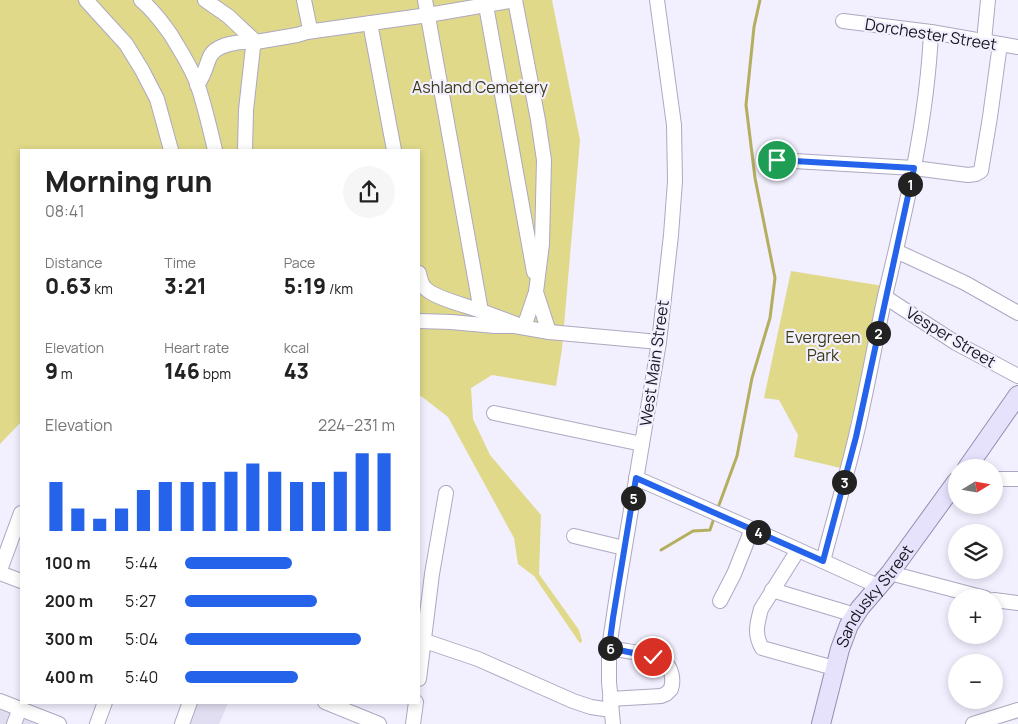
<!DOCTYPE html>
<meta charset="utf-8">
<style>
:root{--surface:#fff;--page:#f6f6f6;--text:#222;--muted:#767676;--accent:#2563eb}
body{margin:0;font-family:Manrope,sans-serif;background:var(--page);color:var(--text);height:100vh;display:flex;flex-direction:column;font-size:19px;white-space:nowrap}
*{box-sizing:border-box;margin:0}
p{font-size:16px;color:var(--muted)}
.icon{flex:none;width:28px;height:28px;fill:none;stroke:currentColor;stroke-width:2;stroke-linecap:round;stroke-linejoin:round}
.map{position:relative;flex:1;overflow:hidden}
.drawer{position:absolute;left:20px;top:149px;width:400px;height:555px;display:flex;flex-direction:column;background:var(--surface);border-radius:0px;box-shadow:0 2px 8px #0003}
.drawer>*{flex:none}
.needle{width:32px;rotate:79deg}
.tools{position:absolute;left:948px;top:459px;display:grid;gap:10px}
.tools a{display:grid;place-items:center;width:55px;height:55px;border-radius:50%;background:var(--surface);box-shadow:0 2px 8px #0003;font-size:25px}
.pin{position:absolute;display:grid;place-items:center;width:42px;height:42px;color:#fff;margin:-21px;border:2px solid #fff;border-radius:50%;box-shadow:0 1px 5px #0007}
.km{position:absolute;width:25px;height:25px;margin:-12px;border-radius:50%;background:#222;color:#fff;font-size:14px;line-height:25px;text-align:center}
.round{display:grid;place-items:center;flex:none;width:52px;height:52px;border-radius:26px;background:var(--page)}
.summary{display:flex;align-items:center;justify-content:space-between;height:85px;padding:0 25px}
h1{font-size:28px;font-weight:800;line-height:38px}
.figures{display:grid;grid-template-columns:repeat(3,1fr);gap:8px;height:85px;padding:5px 25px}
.figures div{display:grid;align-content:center}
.figures b{font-size:21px;font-weight:800}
.figures small{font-size:14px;font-weight:400}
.figures p{font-size:14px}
.chart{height:140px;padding:10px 25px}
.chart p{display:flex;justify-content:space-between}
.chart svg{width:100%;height:90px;margin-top:5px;stroke:var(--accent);stroke-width:6}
ul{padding:0 25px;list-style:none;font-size:16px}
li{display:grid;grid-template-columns:80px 60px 1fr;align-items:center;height:38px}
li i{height:12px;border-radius:6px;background:var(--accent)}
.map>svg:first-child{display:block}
.built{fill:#e1def1}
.green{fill:#dfd989}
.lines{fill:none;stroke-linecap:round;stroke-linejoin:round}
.stream{stroke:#b4af5f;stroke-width:3}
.minor-casing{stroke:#ada8c1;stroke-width:16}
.major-casing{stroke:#948ead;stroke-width:20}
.minor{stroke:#fff;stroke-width:14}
.major{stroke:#e7e2fc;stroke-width:18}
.route-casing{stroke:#fff;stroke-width:10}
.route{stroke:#2563eb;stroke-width:6}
.labels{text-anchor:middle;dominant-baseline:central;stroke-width:4.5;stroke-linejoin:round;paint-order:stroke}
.street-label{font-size:16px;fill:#18161f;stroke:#f2efff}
.park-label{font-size:16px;fill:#3c3916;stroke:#f2efff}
</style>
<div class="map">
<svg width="1018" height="724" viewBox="0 0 1018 724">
<rect width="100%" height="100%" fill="#f2efff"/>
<g class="built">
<polygon points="0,699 65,724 0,724"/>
<polygon points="192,703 228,703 219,724 184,724"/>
</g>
<g class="green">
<polygon points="0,0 552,0 580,140 562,349 556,386 492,375 471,388 473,419 490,455 541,515 539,574 579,630 582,641 581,643 579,642 534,576 518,564 514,538 448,417 421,396 419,398 419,150 21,150 21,422 0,444"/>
<polygon points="791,271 883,286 845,469 794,457 798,435 779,400 764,398"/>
</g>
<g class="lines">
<g class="stream">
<polyline points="719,505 737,456 752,378 770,318 775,278 755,178 746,105 754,27 760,0"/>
<polyline points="661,550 693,531 710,530 713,521"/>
</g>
<defs>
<g id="minor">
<polyline points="86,0 126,44 142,70 157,99 171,150"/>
<path d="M 141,0 C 153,10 162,22 171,35 C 181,52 192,68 198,86 C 205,107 210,129 215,150"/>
<polyline points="205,0 228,16 256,42"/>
<polyline points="304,0 310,29 307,32"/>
<polyline points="425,0 481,311 524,327 536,292"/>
<polyline points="485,0 534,272"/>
<polyline points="843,21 931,32 1018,47"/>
<polyline points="370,23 394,150"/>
<polyline points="984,41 988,0"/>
<path d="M 197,85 C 204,76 205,69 209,59 C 214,43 242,41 256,42"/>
<polyline points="245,150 246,110 253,47 256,42 297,35 307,32 428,15 515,0 538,120 544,160 542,244 536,292 549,332"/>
<polyline points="777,160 914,168 968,175 976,174 981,171 990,117 1000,44"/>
<polyline points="896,251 965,283 1018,313"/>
<path d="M 419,273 C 420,278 421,284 425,288 C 434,298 468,306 481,311"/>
<polyline points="885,297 956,343 1018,376"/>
<polyline points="419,321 451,322 495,326 515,326 549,332 659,342"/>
<polyline points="494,413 642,444"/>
<polyline points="636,478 752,529 880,587"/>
<polyline points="994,479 1018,479"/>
<polyline points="574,536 624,548"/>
<path d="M 798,550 L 761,609 C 757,624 754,634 762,648 L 834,668"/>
<path d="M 823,561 C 834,519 846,478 856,436 C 867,390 875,343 885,296 C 906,209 927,121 931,32"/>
<polyline points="0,570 21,513"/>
<polyline points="0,573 21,581"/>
<polyline points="890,573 985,598"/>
<polyline points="772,590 855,615"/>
<polyline points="994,600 1018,603"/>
<polyline points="720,601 734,574 752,529"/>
<polyline points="419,639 478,659 573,701 591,707 611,710"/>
<path d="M 609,648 C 623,651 652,653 663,661 C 672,667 674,680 671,689 L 666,694 L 661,696 L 610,699"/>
<polyline points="419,679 432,574 446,493"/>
<polyline points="0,701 59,724"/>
<polyline points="325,702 379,724"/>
<polyline points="14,724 20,708"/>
<polyline points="97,724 105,702"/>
<polyline points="182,724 190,702"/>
<polyline points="413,724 416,702"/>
<polyline points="613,724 609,682 609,648 618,588 659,342 671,235 675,181 674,125 657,0"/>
<polyline points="973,724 1018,710"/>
</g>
<g id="major">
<polyline points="967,468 1018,395"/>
<path id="s1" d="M 821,724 L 840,649 L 849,625 L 860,608 L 890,573 L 956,482"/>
</g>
</defs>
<use href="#minor" class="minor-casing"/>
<use href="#major" class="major-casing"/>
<use href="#minor" class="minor"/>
<use href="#major" class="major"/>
</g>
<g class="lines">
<defs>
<polyline id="route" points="653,657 609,648 613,618 636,478 823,561 856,437 914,168 777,160"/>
</defs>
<use href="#route" class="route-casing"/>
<use href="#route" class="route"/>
</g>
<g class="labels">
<g class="street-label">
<text transform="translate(931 34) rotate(9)">Dorchester Street</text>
<text transform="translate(951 337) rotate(31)">Vesper Street</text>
<text transform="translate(654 363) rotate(-82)">West Main Street</text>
<text stroke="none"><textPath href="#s1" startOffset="141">Sandusky Street</textPath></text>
</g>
<g class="park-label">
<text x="480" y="87">Ashland Cemetery</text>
<text x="823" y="337">Evergreen<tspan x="823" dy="18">Park</tspan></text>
</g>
</g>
</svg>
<div class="tools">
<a><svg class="needle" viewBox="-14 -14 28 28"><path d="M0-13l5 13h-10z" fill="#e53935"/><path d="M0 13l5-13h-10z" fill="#767676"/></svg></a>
<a><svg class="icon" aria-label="layers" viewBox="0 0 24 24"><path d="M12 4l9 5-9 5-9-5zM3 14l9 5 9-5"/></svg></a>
<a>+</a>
<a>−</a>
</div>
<div class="pin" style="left:777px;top:160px;background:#1e9e55"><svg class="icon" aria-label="arrive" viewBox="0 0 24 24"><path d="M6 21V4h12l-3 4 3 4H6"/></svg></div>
<div class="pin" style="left:653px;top:657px;background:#d93025"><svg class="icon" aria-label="check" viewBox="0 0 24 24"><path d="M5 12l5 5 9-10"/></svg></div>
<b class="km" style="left:910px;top:184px">1</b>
<b class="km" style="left:878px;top:333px">2</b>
<b class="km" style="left:844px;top:482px">3</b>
<b class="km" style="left:758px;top:532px">4</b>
<b class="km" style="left:633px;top:498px">5</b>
<b class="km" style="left:610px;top:648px">6</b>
<section class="drawer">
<div class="summary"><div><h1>Morning run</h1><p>08:41</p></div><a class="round"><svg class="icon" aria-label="share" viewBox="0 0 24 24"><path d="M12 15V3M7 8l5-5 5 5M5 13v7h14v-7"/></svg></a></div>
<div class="figures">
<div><p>Distance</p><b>0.63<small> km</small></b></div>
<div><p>Time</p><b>3:21</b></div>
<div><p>Pace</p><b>5:19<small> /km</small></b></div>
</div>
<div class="figures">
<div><p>Elevation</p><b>9<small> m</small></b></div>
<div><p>Heart rate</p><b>146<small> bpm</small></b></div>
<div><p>kcal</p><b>43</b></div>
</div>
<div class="chart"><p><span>Elevation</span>224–231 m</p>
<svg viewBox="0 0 160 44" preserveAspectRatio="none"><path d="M5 44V20M15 44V33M25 44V38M35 44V33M45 44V24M55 44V20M65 44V20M75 44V20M85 44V15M95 44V11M105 44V15M115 44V20M125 44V20M135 44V15M145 44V6M155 44V6"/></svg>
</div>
<ul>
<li><b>100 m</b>5:44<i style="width:51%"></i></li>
<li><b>200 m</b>5:27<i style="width:63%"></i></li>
<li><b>300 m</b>5:04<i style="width:84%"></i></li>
<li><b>400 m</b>5:40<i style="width:54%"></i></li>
</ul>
</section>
</div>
